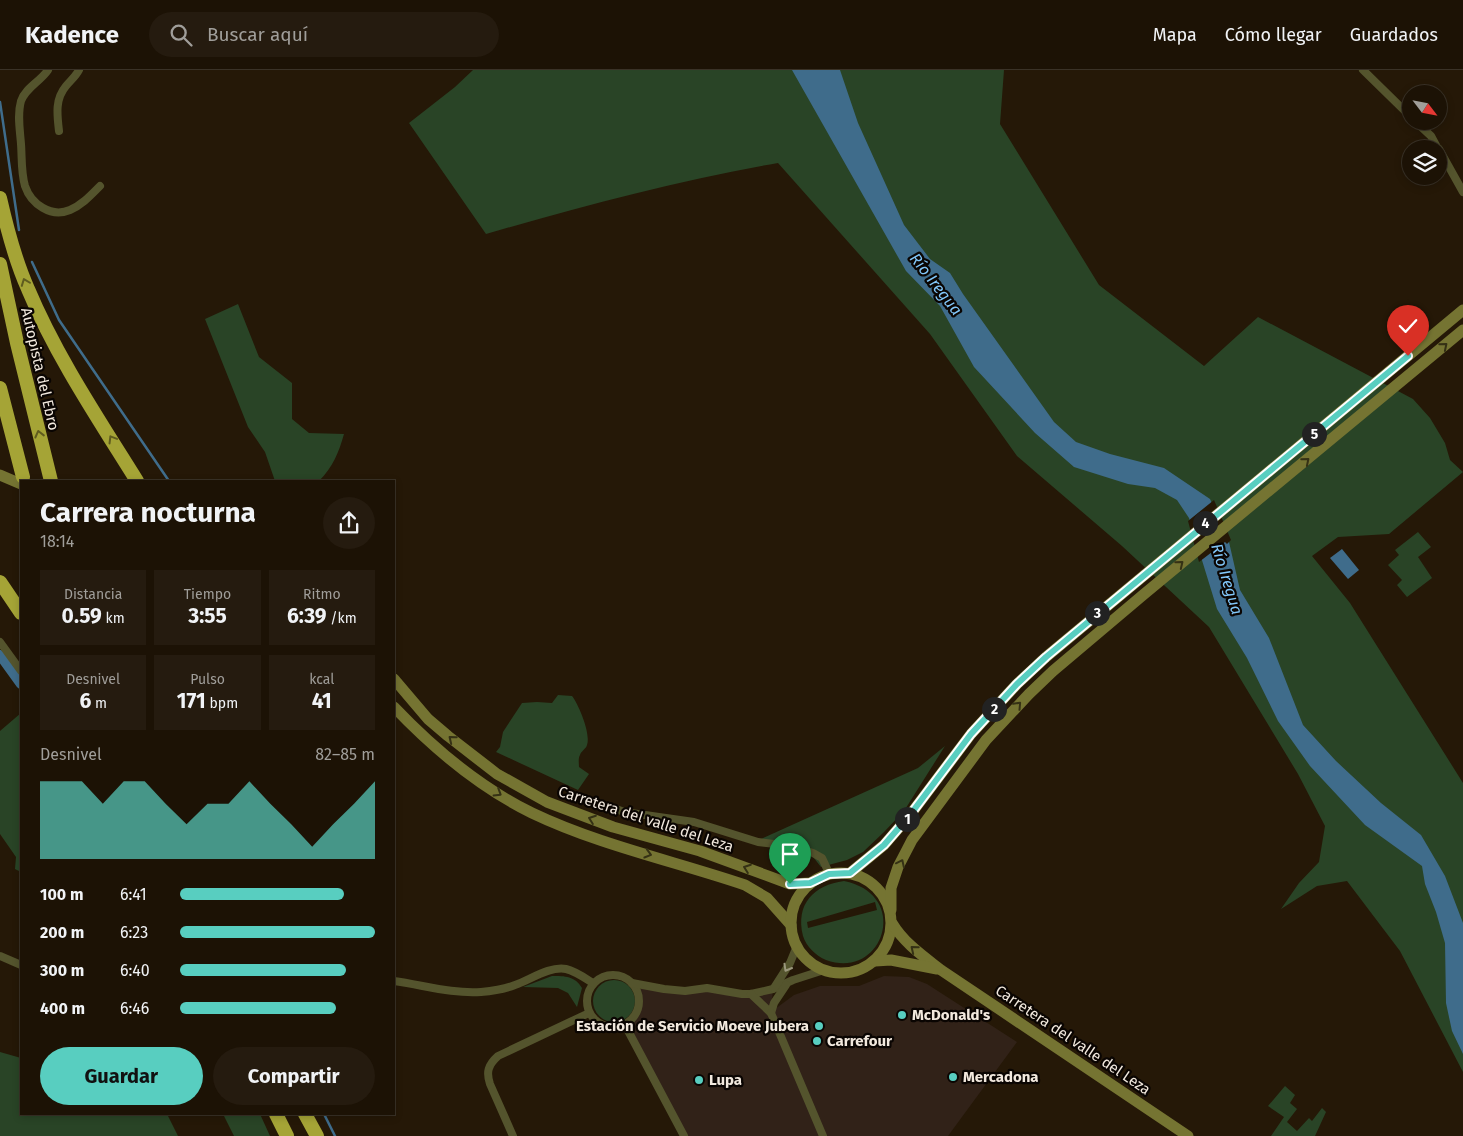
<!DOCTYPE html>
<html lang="es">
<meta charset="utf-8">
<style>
:root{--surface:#1c1205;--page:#251b0f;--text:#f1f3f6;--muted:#a09e9a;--line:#3a3227;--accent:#58cec0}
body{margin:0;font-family:"Fira Sans",sans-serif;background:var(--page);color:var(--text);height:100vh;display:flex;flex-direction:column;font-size:19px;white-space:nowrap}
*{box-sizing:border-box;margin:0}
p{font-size:16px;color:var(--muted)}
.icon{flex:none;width:28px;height:28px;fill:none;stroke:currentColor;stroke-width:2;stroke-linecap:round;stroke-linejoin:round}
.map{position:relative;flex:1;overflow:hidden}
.sheet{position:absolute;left:20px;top:410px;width:375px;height:635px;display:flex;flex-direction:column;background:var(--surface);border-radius:0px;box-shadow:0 2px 8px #0003,0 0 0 1px var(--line)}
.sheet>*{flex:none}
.needle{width:32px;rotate:122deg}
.tools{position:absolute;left:1402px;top:15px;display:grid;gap:10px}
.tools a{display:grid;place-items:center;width:45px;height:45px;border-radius:50%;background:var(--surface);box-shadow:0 2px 8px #0003,0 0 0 1px var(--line);font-size:25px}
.pin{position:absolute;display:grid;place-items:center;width:42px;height:42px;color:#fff;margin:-51px -21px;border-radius:50% 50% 50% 0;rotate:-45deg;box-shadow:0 0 5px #0007}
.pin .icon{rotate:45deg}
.km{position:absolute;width:25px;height:25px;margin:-12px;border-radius:50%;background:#222;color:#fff;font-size:14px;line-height:25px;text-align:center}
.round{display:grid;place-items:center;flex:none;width:52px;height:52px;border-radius:26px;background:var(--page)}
.headline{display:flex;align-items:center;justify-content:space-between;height:85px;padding:0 20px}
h1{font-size:28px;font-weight:700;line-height:38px}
.metrics{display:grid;grid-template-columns:repeat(3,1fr);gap:8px;height:85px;padding:5px 20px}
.metrics div{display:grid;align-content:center;border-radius:0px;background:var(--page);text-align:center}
.metrics b{font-size:21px;font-weight:700}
.metrics small{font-size:14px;font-weight:400}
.metrics p{font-size:14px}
.chart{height:140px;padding:10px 20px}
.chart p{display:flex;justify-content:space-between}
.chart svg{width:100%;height:90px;margin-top:5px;fill:var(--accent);opacity:.7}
.button{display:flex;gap:10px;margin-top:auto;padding:10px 20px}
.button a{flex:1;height:58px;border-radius:30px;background:var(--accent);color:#111;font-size:20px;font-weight:700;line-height:58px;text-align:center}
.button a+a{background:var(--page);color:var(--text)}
ul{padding:0 20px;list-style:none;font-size:16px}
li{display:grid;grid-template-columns:80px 60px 1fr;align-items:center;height:38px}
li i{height:12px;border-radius:6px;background:var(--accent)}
header{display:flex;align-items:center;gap:30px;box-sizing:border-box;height:70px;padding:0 25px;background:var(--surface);border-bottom:1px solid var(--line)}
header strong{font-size:24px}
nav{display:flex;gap:28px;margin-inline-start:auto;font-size:18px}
.search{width:350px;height:45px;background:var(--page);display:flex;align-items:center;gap:12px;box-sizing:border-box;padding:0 18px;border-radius:28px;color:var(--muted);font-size:19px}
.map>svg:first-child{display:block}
.commercial{fill:#312218}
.green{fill:#294426;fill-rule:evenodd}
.water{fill:#3f6c8b}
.pier{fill:#251807}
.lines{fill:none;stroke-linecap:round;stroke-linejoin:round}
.stream{stroke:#3f6c8b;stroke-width:2.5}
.canal{stroke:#3f6c8b;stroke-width:10}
.minor{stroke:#54542d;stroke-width:8}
.secondary{stroke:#757432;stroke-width:11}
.motorway{stroke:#a5a436;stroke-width:14}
.oneway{stroke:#5f5c1f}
.oneway2{stroke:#353115}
.oneway3{stroke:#9b977d}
.route-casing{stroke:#fff;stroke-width:10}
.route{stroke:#58cec0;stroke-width:6}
.poi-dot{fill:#58cec0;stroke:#0a0502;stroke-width:2}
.labels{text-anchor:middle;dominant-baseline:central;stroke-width:4.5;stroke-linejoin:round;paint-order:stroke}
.street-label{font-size:15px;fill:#f2e9de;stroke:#0a0502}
.poi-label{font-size:15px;font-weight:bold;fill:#f2e9de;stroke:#0a0502;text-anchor:start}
.water-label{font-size:16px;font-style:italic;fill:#82c7f9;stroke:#0a0502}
</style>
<header>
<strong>Kadence</strong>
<div class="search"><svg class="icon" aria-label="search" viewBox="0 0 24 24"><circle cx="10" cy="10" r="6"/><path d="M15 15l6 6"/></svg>Buscar aquí</div>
<nav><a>Mapa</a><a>Cómo llegar</a><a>Guardados</a></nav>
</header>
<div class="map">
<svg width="1463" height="1066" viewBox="0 0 1463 1066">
<rect width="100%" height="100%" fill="#251807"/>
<polygon class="commercial" points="884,906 909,907 927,914 1017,972 948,1066 684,1066 625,955 636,944 639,936 639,927 636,920 641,915 734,922 773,919 771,942 794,925 820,916 859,916"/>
<g class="green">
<path d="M 473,0 L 1004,0 L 1000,54 L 1099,215 L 1204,296 L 1258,247 L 1413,329 L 1430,348 L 1445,373 L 1450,390 L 1463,402 L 1389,464 L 1338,467 L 1312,486 L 1350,533 L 1463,713 L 1463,1002 L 1400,881 L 1347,811 L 1317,816 L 1281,839 L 1299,813 L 1319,792 L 1325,756 L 1298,704 L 1209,557 L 1122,476 L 1017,386 L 930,264 L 778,93 C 679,110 583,136 486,164 L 409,53 L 455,17 Z"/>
<path d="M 238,234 L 259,287 L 292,313 L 292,349 L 309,363 L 344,364 C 339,382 333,397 319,411 L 275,411 L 265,382 L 248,357 L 205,249 Z"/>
<polygon points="1418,462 1431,477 1418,487 1432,508 1407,527 1397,515 1402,510 1388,495 1399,485 1395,480"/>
<path d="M 558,625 L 572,626 C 579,635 591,664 587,675 C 586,679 581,681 580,685 C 578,688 579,694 579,697 L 589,704 L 578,720 L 496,682 L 500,677 L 503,662 L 522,633 L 537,632 L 552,633 Z"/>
<polygon points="21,643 21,802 15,799 16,787 0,764 0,661"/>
<polygon points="945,676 904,741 884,762 863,782 847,790 821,797 810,783 761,769 918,698"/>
<path d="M 844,811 C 912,825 883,911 826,890 C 816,886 806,876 803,866 C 795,834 814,815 844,811 ZM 875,832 L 877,840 L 808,858 L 807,852 Z"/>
<path d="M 552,906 C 565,906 575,906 582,918 L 577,937 L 568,923 L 558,918 L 523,917 Z"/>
<circle cx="614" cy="931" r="21"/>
<polygon points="0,982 21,988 21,1044 167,1044 178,1066 0,1066"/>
<polygon points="1285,1016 1295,1025 1290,1033 1297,1039 1287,1052 1297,1061 1309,1048 1312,1051 1322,1038 1326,1042 1315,1066 1271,1066 1284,1047 1268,1036"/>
<polygon points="223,1044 260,1044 270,1066 234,1066"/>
</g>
<g class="water">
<polygon points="792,0 840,0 858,53 904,155 930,189 950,203 963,224 1054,352 1076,372 1110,384 1164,398 1210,429 1229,472 1240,520 1269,568 1303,655 1336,691 1381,733 1421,765 1445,806 1463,853 1463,984 1452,961 1446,933 1445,873 1436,842 1425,814 1422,796 1365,755 1310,696 1278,651 1247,588 1217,539 1189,448 1177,430 1155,418 1128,414 1074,397 1035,363 974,297 940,236 906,201"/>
<polygon points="1342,479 1359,500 1348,509 1330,488"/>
</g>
<polygon class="pier" points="1214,430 1231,470 1227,474 1225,472 1199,492 1188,451"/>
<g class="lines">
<g class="stream">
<polyline points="0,32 19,160"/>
<polyline points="32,192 59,250 169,411"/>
<polyline points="324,1044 335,1066"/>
</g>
<polyline class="canal" points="0,585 21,614"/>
<g class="minor">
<path d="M 48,0 C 40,12 26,17 21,31 C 17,45 20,60 21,74 C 22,87 21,103 25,116 C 31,134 51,148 70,140 C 82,135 91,125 100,116"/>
<polyline points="1363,0 1411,47"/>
<polyline points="1415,51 1431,66 1438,79"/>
<path d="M 59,61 C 57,44 55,29 66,16 C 71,10 76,6 79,0"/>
<polyline points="1439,79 1463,122"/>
<polyline points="0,572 21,601"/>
<polyline points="611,737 624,742 694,752 758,772 791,776 813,783 822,788 829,803"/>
<polyline points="0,886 21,895"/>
<circle cx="613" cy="931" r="26"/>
<path d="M 394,911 C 423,915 452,924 481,922 C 492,921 505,919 515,915 C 530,910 549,896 566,899 C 575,901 585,908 593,913"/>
<polyline points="632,913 664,919 685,921 707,918 742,924 751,924 773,919 793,910 824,900"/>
<polyline points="774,918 790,893 797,876"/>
<polyline points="751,924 771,943 774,933 786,915"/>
<polyline points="771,943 823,1066"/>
<polyline points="625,955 684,1066"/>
<path d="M 513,1066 L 490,1014 C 486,1002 488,995 498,986 L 589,943"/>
</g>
<g class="secondary">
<polyline points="0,405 21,414"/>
<polyline points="394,609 428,649 448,666 497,704 547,732 613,757 700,781 790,814 810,813"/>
<path d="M 394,637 C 434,679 479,717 532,743 C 599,775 674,791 745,815 L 767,828 L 791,855"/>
<circle cx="841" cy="853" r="50"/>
<polyline points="850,803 884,775 910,745 971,664 1017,614 1046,587 1463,240"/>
<polyline points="891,840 891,818 898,797 912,770 986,670 1029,624 1053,601 1143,525 1463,260"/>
<path d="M 892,853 C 904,873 923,886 941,900 L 1188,1066"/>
<polyline points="875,891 891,890 937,899"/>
</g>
<g class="motorway">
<path d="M 0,128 C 7,159 15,190 28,219 C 56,286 99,350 137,411"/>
<polyline points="0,194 17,273 51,411"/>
<polyline points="0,318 23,407"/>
<polyline points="0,512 21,543"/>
<polyline points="276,1044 287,1066"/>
<polyline points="305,1044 317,1066"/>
</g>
</g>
<defs><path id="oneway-chevron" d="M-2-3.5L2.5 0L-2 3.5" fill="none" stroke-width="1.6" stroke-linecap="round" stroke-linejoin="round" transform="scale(1.25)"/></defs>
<g class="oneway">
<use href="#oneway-chevron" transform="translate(25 212) rotate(-111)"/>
<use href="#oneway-chevron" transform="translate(39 364) rotate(-104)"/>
<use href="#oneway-chevron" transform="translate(112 369) rotate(-121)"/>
</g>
<g class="oneway2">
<use href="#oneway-chevron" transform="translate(1444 276) rotate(-40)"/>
<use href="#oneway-chevron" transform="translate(1306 391) rotate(-40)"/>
<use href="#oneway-chevron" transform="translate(1180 494) rotate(-39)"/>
<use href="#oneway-chevron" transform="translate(1018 635) rotate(-47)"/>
<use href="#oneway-chevron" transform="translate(452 669) rotate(-141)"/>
<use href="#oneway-chevron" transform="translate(498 723) rotate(32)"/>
<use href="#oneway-chevron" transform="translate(592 749) rotate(-160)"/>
<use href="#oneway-chevron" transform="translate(648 784) rotate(16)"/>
<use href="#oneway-chevron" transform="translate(901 793) rotate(-64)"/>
<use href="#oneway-chevron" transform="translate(747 798) rotate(-160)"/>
<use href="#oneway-chevron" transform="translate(914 879) rotate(-141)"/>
</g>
<use class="oneway3" href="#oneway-chevron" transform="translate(787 898) rotate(120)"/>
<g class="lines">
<defs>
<polyline id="route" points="790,814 810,813 829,804 850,803 884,775 910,745 971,664 1017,614 1046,587 1408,286"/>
</defs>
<use href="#route" class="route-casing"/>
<use href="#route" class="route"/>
</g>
<g class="poi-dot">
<circle cx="902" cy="945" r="5"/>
<circle cx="819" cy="956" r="5"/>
<circle cx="817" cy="971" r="5"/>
<circle cx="953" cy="1007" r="5"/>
<circle cx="699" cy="1010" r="5"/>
</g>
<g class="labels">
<g class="street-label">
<text transform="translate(40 299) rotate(77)">Autopista del Ebro</text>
<text transform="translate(646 749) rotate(18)">Carretera del valle del Leza</text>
<text transform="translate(1073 970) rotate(34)">Carretera del valle del Leza</text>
</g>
<g class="poi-label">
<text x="912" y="945">McDonald's</text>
<text x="809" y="956" text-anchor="end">Estación de Servicio Moeve Jubera</text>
<text x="827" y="971">Carrefour</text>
<text x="963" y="1007">Mercadona</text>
<text x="709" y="1010">Lupa</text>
</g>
<g class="water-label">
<text transform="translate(936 214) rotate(52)">Río Iregua</text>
<text transform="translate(1227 509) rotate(73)">Río Iregua</text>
</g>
</g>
</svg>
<div class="tools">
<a><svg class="needle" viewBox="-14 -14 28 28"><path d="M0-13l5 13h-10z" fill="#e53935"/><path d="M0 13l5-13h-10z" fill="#a09e9a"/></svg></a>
<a><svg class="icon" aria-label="layers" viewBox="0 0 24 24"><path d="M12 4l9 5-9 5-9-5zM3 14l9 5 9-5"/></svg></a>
</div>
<div class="pin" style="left:790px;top:814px;background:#1e9e55"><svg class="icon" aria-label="arrive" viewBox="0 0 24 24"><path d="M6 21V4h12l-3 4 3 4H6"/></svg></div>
<div class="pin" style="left:1408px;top:286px;background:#d93025"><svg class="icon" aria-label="check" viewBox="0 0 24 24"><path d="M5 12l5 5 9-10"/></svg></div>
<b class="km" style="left:907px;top:749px">1</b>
<b class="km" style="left:994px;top:639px">2</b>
<b class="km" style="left:1097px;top:543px">3</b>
<b class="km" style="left:1205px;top:453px">4</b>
<b class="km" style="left:1314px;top:364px">5</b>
<section class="sheet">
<div class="headline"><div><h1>Carrera nocturna</h1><p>18:14</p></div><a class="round"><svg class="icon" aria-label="share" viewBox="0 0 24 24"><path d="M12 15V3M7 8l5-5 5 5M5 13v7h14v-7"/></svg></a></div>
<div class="metrics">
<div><p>Distancia</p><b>0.59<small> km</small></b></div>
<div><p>Tiempo</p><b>3:55</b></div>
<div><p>Ritmo</p><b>6:39<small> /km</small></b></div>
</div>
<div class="metrics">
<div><p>Desnivel</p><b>6<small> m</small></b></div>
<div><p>Pulso</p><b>171<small> bpm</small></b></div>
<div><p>kcal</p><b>41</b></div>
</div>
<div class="chart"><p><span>Desnivel</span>82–85 m</p>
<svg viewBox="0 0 160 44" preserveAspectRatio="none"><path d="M0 44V6L10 6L20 6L30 17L40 6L50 6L60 17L70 27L80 17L90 17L100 6L110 17L120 27L130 38L140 27L150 17L160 6V44z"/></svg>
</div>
<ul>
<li><b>100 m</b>6:41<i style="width:84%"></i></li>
<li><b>200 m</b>6:23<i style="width:100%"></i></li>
<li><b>300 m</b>6:40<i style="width:85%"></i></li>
<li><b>400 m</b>6:46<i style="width:80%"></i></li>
</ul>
<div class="button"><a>Guardar</a><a>Compartir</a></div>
</section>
</div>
